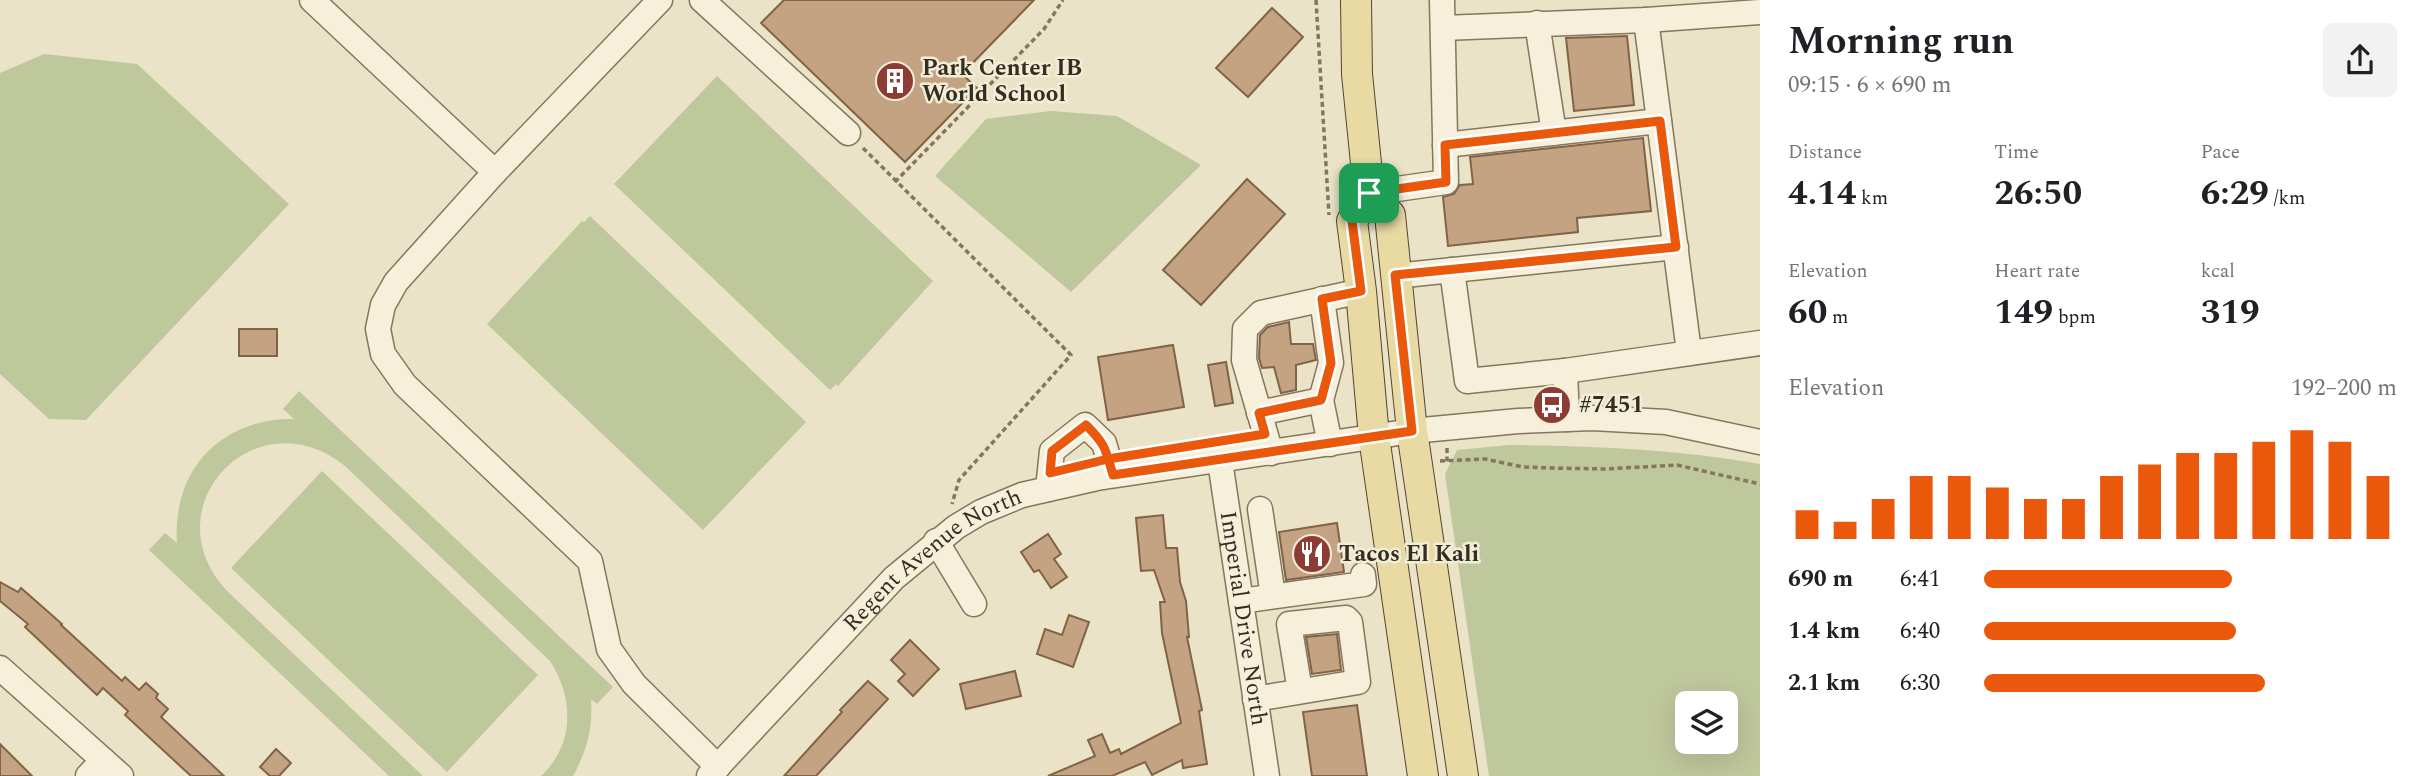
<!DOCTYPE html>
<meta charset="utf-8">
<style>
:root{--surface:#fff;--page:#f2f2f2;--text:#202124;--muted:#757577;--accent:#ea580c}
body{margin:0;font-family:Spectral,serif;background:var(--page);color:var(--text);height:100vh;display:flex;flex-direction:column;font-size:26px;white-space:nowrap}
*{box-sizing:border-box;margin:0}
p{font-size:23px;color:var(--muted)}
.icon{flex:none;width:38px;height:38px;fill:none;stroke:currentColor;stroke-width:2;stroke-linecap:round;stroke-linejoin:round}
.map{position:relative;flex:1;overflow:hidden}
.sheet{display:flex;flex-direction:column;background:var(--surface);width:665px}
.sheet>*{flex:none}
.controls{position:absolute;left:1675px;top:691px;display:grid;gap:14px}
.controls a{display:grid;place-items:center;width:63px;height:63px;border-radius:10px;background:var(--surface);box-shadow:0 7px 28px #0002;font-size:35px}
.pin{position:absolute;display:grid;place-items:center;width:60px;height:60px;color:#fff;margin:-30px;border-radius:14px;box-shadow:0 4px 10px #0006}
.round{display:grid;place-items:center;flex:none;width:74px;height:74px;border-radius:10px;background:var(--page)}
.headline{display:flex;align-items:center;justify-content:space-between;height:119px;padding:0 28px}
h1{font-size:38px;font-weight:700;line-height:52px}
.stats{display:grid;grid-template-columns:repeat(3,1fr);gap:10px;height:119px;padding:7px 28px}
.stats div{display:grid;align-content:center}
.stats b{font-size:35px;font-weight:700}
.stats small{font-size:19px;font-weight:400}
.stats p{font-size:19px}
.chart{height:196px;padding:14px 28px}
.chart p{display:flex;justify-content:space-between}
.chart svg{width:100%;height:126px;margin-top:7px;stroke:var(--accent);stroke-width:6}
ul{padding:0 28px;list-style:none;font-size:23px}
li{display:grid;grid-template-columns:112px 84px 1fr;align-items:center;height:52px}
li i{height:18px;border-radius:9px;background:var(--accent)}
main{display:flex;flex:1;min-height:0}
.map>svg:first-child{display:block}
.green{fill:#bfc79d;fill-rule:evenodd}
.building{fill:#c4a382;stroke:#816347;stroke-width:2}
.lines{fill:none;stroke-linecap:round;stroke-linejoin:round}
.minor-casing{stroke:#84765f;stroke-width:27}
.major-casing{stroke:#534432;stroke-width:32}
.path{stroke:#84765f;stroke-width:3.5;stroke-dasharray:5 3.5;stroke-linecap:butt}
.minor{stroke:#f6f0db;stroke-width:24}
.major{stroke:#e9daa4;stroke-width:30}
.route-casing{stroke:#fff;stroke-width:14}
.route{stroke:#ea580c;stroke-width:9}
.labels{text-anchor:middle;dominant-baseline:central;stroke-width:5;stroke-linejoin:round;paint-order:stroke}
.poi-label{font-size:23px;font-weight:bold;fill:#362d21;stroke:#f2edd7;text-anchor:start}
.street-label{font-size:23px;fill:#362d21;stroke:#f2edd7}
</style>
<main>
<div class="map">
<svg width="1760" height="776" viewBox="0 0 1760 776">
<rect width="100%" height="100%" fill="#eae3c8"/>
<g class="green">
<polygon points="44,54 137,64 289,204 86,420 49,419 0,374 0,73"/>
<polygon points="717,76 933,281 838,386 836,384 830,390 614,184"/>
<polygon points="1051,111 1117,116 1201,165 1071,292 935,176 986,119"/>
<polygon points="590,216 806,422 703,530 487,324 582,221 584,222"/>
<path d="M 299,391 L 613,687 L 597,704 L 591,699 C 593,728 587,751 573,776 L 541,776 C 575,744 574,698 550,661 L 345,466 C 256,394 149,508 227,591 L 423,776 L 389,776 L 149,550 L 165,533 L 177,543 C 172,470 221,418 294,419 L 283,409 Z"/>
<path d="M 1509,445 C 1594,446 1676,449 1760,464 L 1760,776 L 1489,776 L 1445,474 L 1457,450 ZM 1687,704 L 1726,704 L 1726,742 L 1687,742 Z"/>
<polygon points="322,471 538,675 447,772 231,568"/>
</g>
<g class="building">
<polygon points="784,0 1034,0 962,74 977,88 905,162 761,23"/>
<polygon points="1272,8 1303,37 1248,97 1216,68"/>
<polygon points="1627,36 1634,105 1574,111 1566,38"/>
<polygon points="1643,138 1651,211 1577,218 1578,232 1448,246 1443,197 1454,194 1460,185 1473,184 1470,157"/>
<polygon points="1247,179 1285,214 1201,305 1163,270"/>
<polygon points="1289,322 1291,344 1313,344 1316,360 1296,365 1296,390 1281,393 1274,367 1262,368 1259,358 1260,335 1268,327"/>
<rect x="239" y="329" width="38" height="27"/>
<polygon points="1173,345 1184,407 1108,420 1098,357"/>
<polygon points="1226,362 1233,403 1215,406 1208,365"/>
<polygon points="1163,515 1166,548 1177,548 1180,582 1186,601 1189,637 1187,637 1202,710 1199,711 1207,764 1183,768 1182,760 1152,775 1145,762 1112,776 1048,776 1095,756 1088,740 1102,734 1110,753 1119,749 1121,754 1181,723 1162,633 1160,602 1165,602 1154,570 1141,571 1136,518"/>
<polygon points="1337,523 1344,572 1286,580 1279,532"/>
<polygon points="1048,534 1061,554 1054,559 1067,577 1051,588 1039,570 1034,572 1021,552"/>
<polygon points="0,582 18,592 21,588 62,624 61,625 122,681 125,677 139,690 146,683 158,694 156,698 168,709 161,717 224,776 191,776 125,715 128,711 103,688 97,695 25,627 28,624 0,601"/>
<polygon points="1069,615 1089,622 1073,667 1037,654 1045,629 1062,635"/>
<polygon points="1337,634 1341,670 1312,674 1306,637"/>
<polygon points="910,640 939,669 913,696 898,681 905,674 891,660"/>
<polygon points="1015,671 1021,696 966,709 960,684"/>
<polygon points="868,681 888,699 816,776 784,776 842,712 840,710"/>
<polygon points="1357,705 1367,776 1312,776 1303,712"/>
<polygon points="0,744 32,776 0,776"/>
<polygon points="276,749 291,763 279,776 270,776 260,767"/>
</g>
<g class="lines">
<defs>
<g id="minor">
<polyline points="312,0 495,172"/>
<polyline points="660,0 495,172 396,282 383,305 378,329 383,354 405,385 590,561 609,649 634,684 718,767"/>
<polyline points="702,0 848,133"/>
<polyline points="1646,20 1689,352"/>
<polyline points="1537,23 1554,133"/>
<polyline points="1443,28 1646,20 1760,12"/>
<polyline points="1445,145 1659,121"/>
<polyline points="1369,193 1446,182 1442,0"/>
<polyline points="1452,270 1467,381 1565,371 1760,343"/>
<polyline points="1395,276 1676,247"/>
<polyline points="1565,371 1567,419"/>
<polyline points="1321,400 1331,363 1322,299"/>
<polyline points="1259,413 1321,400 1330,444"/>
<polyline points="1271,453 1244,360 1245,329 1261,313 1361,291"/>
<path id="s1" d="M 1220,461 L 1267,776"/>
<polyline points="1048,489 1052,451 1085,425 1104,443 1113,475"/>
<polyline points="1260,509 1273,596"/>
<polyline points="936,541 974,604"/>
<polyline points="1241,601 1364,584 1363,575"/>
<polyline points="0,668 121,776"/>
<polyline points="1255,699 1358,682 1350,622 1346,618 1289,624 1300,691"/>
<polyline points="88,776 103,760"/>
<path id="s2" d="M 709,776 L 894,578 L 956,527 L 981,512 L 1022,495 L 1097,478 L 1412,431 L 1518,421 L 1592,418 L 1666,422 L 1760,442"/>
</g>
<g id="major">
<polyline points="1356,0 1357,74 1369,193 1352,221 1361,291 1374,437 1423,776"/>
<polyline points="1369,193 1390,215 1412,431 1463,776"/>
</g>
</defs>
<use href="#minor" class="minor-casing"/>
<use href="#major" class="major-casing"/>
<g class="path">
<polyline points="1316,0 1329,215"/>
<polyline points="863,148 1071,355 959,480 952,504"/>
<polyline points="895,182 1044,29 1063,0"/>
<polyline points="1447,448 1447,462"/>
<polyline points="1440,461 1485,459 1523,467 1550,468 1606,469 1677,465 1760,484"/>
</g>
<use href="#minor" class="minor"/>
<use href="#major" class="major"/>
</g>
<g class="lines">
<defs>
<path id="route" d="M 1369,193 L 1352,221 L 1361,291 L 1322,299 L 1331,363 L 1321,400 L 1259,413 L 1265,434 L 1108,459 L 1050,473 L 1052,451 L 1086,425 C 1106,445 1105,448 1113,475 L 1412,431 L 1395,275 L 1676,247 L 1660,121 L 1445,145 L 1446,182 L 1369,193"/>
</defs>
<use href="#route" class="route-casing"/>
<use href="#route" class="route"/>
</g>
<defs>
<symbol id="building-disc" viewBox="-11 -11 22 22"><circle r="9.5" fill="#8d3c35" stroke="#f2edd7"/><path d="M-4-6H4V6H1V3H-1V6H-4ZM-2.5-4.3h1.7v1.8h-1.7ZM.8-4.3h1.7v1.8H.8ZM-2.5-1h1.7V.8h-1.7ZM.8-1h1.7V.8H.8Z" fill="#fff"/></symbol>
<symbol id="bus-disc" viewBox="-11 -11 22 22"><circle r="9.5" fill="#8d3c35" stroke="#f2edd7"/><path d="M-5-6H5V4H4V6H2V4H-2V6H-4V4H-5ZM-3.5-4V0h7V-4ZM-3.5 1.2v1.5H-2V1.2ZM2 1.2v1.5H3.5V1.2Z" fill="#fff"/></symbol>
<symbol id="restaurant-disc" viewBox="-11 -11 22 22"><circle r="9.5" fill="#8d3c35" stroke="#f2edd7"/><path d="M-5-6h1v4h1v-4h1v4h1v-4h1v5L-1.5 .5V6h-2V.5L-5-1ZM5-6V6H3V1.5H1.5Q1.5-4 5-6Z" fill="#fff"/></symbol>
</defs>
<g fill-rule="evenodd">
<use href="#building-disc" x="873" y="59" width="44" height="44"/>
<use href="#bus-disc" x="1530" y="383" width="44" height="44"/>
<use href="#restaurant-disc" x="1290" y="532" width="44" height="44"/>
</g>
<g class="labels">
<g class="poi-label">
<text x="922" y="68">Park Center IB<tspan x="922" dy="26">World School</tspan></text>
<text x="1579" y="405">#7451</text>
<text x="1339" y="554">Tacos El Kali</text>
</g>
<g class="street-label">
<text stroke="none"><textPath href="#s2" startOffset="313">Regent Avenue North</textPath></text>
<text stroke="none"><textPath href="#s1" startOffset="159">Imperial Drive North</textPath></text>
</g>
</g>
</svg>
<div class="controls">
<a><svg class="icon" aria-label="layers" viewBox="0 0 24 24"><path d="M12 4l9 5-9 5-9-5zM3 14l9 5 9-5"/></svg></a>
</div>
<div class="pin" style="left:1369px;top:193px;background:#1e9e55"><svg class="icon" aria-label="arrive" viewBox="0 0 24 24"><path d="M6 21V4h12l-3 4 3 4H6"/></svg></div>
</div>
<section class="sheet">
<div class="headline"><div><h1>Morning run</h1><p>09:15 · 6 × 690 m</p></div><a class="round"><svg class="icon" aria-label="share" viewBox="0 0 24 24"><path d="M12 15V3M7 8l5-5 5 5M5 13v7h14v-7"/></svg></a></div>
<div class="stats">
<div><p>Distance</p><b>4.14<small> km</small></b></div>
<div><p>Time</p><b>26:50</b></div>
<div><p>Pace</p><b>6:29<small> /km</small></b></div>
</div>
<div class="stats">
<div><p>Elevation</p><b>60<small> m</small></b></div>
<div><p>Heart rate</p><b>149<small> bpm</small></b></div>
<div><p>kcal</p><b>319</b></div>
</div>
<div class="chart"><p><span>Elevation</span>192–200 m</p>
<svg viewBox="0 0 160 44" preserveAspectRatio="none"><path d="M5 44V34M15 44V38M25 44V30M35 44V22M45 44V22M55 44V26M65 44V30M75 44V30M85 44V22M95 44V18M105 44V14M115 44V14M125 44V10M135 44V6M145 44V10M155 44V22"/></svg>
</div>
<ul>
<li><b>690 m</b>6:41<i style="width:60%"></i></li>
<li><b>1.4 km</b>6:40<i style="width:61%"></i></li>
<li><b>2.1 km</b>6:30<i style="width:68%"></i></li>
</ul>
</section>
</main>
